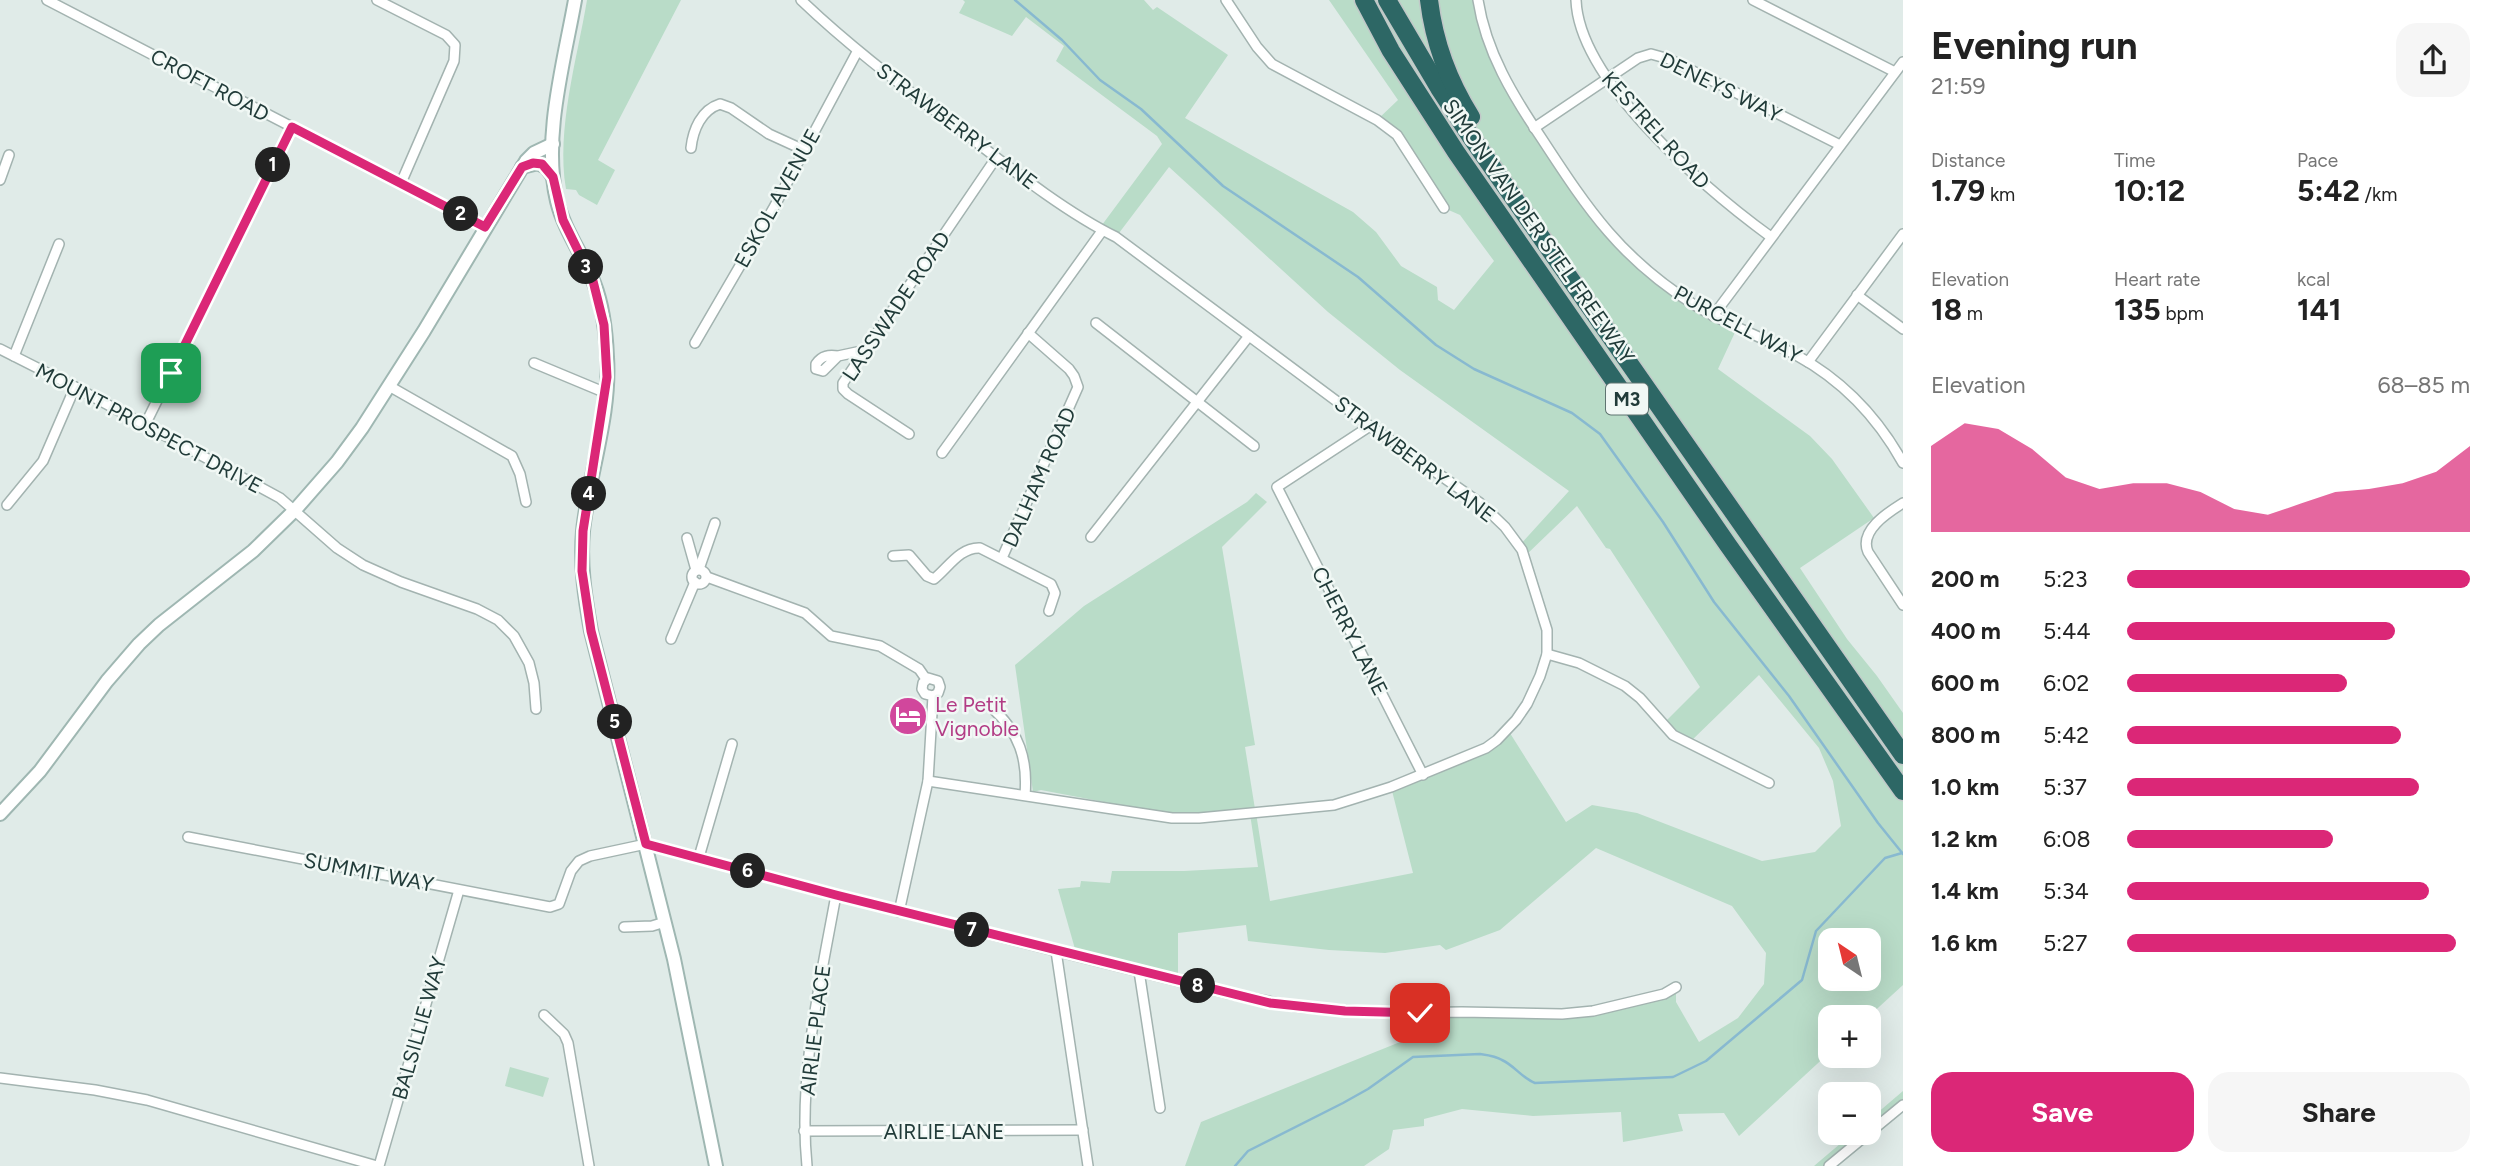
<!DOCTYPE html>
<meta charset="utf-8">
<style>
:root{--surface:#fff;--page:#f6f6f6;--text:#222;--muted:#767676;--accent:#db2777}
body{margin:0;font-family:Figtree,sans-serif;background:var(--page);color:var(--text);height:100vh;display:flex;flex-direction:column;font-size:26px;white-space:nowrap}
*{box-sizing:border-box;margin:0}
p{font-size:23px;color:var(--muted)}
.icon{flex:none;width:38px;height:38px;fill:none;stroke:currentColor;stroke-width:2;stroke-linecap:round;stroke-linejoin:round}
.map{position:relative;flex:1;overflow:hidden}
.details{display:flex;flex-direction:column;background:var(--surface);width:595px}
.details>*{flex:none}
.needle{width:46px;rotate:325deg}
.buttons{position:absolute;left:1818px;top:928px;display:grid;gap:14px}
.buttons a{display:grid;place-items:center;width:63px;height:63px;border-radius:14px;background:var(--surface);box-shadow:0 7px 28px #0002;font-size:35px}
.pin{position:absolute;display:grid;place-items:center;width:60px;height:60px;color:#fff;margin:-30px;border-radius:14px;box-shadow:0 4px 10px #0006}
.km{position:absolute;width:35px;height:35px;margin:-18px;border-radius:50%;background:#222;color:#fff;font-size:19px;line-height:35px;text-align:center}
.round{display:grid;place-items:center;flex:none;width:74px;height:74px;border-radius:21px;background:var(--page)}
.head{display:flex;align-items:center;justify-content:space-between;height:119px;padding:0 28px}
h1{font-size:38px;font-weight:700;line-height:52px}
.stats{display:grid;grid-template-columns:repeat(3,1fr);gap:10px;height:119px;padding:7px 28px}
.stats div{display:grid;align-content:center}
.stats b{font-size:30px;font-weight:700}
.stats small{font-size:19px;font-weight:400}
.stats p{font-size:19px}
.chart{height:196px;padding:14px 28px}
.chart p{display:flex;justify-content:space-between}
.chart svg{width:100%;height:126px;margin-top:7px;fill:var(--accent);opacity:.7}
.button{display:flex;gap:14px;margin-top:auto;padding:14px 28px}
.button a{flex:1;height:80px;border-radius:21px;background:var(--accent);color:#fff;font-size:28px;font-weight:700;line-height:80px;text-align:center}
.button a+a{background:var(--page);color:var(--text)}
ul{padding:0 28px;list-style:none;font-size:23px}
li{display:grid;grid-template-columns:112px 84px 1fr;align-items:center;height:52px}
li i{height:18px;border-radius:9px;background:var(--accent)}
main{display:flex;flex:1;min-height:0}
.map>svg:first-child{display:block}
.green{fill:#b9dcc8;fill-rule:evenodd}
.lines{fill:none;stroke-linecap:round;stroke-linejoin:round}
.stream{stroke:#88b9d0;stroke-width:2.5}
.street-casing{stroke:#a3b3b0;stroke-width:12}
.secondary-casing{stroke:#9fb7b2;stroke-width:16}
.highway-casing{stroke:#c1c8c8;stroke-width:21}
.street{stroke:#fff;stroke-width:9}
.secondary{stroke:#fff;stroke-width:12}
.highway{stroke:#2d6765;stroke-width:18}
.route-casing{stroke:#fff;stroke-width:14}
.route{stroke:#db2777;stroke-width:9}
.labels{text-anchor:middle;dominant-baseline:central;stroke-width:5;stroke-linejoin:round;paint-order:stroke}
.shield{fill:#f1f8f5;stroke:#5f7471;stroke-width:2}
.shield-label{font-size:19px;font-weight:bold;fill:#213b39}
.street-label{font-size:21px;fill:#213b39;stroke:#f1f8f5}
.hotel-label{font-size:21px;fill:#b23c85;stroke:#f1f8f5;text-anchor:start}
</style>
<main>
<div class="map">
<svg width="1903" height="1166" viewBox="0 0 1903 1166">
<rect width="100%" height="100%" fill="#e0ebe8"/>
<g class="green">
<path d="M 587,0 L 681,0 L 598,160 L 615,170 L 597,205 L 579,195 L 576,190 L 566,189 C 556,129 577,60 587,0 Z"/>
<path d="M 963,0 L 1144,0 L 1153,10 L 1157,7 L 1228,55 L 1185,118 L 1353,212 L 1376,232 L 1401,266 L 1437,287 L 1438,300 L 1454,310 L 1494,261 L 1460,215 L 1444,208 L 1397,135 L 1377,120 L 1398,100 L 1329,0 L 1478,0 L 1495,58 L 1585,205 L 1634,260 L 1737,328 L 1718,369 L 1810,436 L 1832,459 L 1874,518 L 1800,568 L 1847,639 L 1877,676 L 1903,713 L 1903,985 L 1868,1017 L 1830,1017 L 1830,1052 L 1739,1136 L 1724,1113 L 1678,1114 L 1683,1131 L 1623,1142 L 1621,1112 L 1533,1116 L 1462,1109 L 1424,1119 L 1424,1126 L 1393,1130 L 1389,1149 L 1364,1166 L 1185,1166 L 1201,1122 L 1425,1032 L 1425,1029 L 1420,1024 L 1420,1013 L 1593,1011 L 1676,987 L 1676,1002 L 1699,1042 L 1738,1018 L 1764,984 L 1766,953 L 1732,906 L 1596,848 L 1500,930 L 1446,950 L 1440,945 L 1385,953 L 1329,950 L 1248,941 L 1246,925 L 1178,933 L 1178,981 L 1077,956 L 1058,889 L 1080,887 L 1081,881 L 1110,883 L 1112,871 L 1184,871 L 1258,867 L 1250,814 L 1256,813 L 1270,901 L 1413,873 L 1391,787 L 1468,757 L 1508,730 L 1566,822 L 1592,805 L 1637,813 L 1762,861 L 1815,852 L 1841,826 L 1833,781 L 1819,748 L 1759,675 L 1689,743 L 1662,725 L 1700,687 L 1610,549 L 1606,548 L 1577,506 L 1524,557 L 1519,546 L 1569,491 L 1400,370 L 1328,312 L 1169,167 L 1116,237 L 1099,229 L 1162,144 L 1157,136 L 1056,61 L 1064,46 L 1026,17 L 1012,36 L 959,13 L 965,2 ZM 1830,940 L 1869,940 L 1869,978 L 1830,978 Z"/>
<polygon points="1256,493 1267,502 1222,547 1255,745 1245,747 1255,809 1183,814 1162,813 1041,790 1033,792 1015,665 1084,606 1247,502"/>
<polygon points="510,1067 549,1078 543,1097 505,1086"/>
<polygon points="1903,1091 1903,1112 1838,1166 1814,1166 1854,1132 1869,1132 1869,1120"/>
</g>
<g class="lines">
<g class="stream">
<polyline points="1015,0 1062,40 1100,80 1141,109 1223,186 1358,277 1436,345 1474,369 1572,413 1600,434 1663,522 1714,602 1789,696 1878,823 1903,854"/>
<path d="M 1235,1166 L 1248,1151 L 1343,1103 L 1368,1089 L 1413,1057 L 1480,1054 C 1487,1055 1496,1056 1502,1060 C 1515,1066 1522,1078 1535,1083 L 1673,1077 L 1706,1061 L 1802,980 L 1816,931 L 1885,858 L 1902,853"/>
</g>
<defs>
<g id="street">
<polyline points="47,0 485,227"/>
<polyline points="377,0 446,35 455,45 454,61 401,183"/>
<path d="M 801,0 C 850,47 904,87 958,128 C 1005,164 1063,211 1116,237 L 1370,426 L 1480,503 L 1505,527 L 1522,550 L 1547,630 L 1547,654 L 1540,676 L 1527,704 L 1516,720 L 1497,740 L 1486,748 L 1391,787 L 1334,805 L 1199,818 L 1172,818 L 928,781"/>
<polyline points="1226,0 1257,47 1272,64 1377,120 1397,135 1444,208"/>
<path d="M 1478,0 C 1486,52 1513,96 1542,139 C 1589,211 1621,259 1696,306 C 1727,325 1763,337 1796,355 C 1842,380 1878,418 1903,463"/>
<path d="M 1576,0 C 1579,82 1708,191 1771,237"/>
<polyline points="1753,0 1895,72"/>
<polyline points="1534,128 1638,58 1651,54 1669,59 1840,145"/>
<path d="M 691,148 C 693,130 701,110 720,104 L 731,108 L 769,134 L 804,150"/>
<polyline points="0,180 9,155"/>
<polyline points="1857,295 1903,329"/>
<polyline points="1713,316 1903,62"/>
<polyline points="1096,323 1254,446"/>
<polyline points="695,343 773,209 857,52"/>
<polyline points="0,349 75,387 280,498 337,548 363,565 401,582 477,609 498,620 514,636 529,663 534,683 536,709"/>
<polyline points="14,356 59,244"/>
<path d="M 838,356 C 829,355 822,355 816,364 L 816,369 L 823,371 L 838,356 L 866,350"/>
<polyline points="1808,362 1903,234"/>
<polyline points="534,363 606,393"/>
<polyline points="389,386 512,456 520,474 526,502"/>
<polyline points="145,425 292,127"/>
<polyline points="1370,426 1277,487 1423,775"/>
<polyline points="909,434 848,394 843,389 843,383 996,158"/>
<polyline points="942,453 1102,231"/>
<path d="M 1903,503 C 1887,513 1859,531 1868,552 L 1903,605"/>
<polyline points="7,505 43,461 75,387"/>
<polyline points="1091,537 1249,336"/>
<polyline points="687,538 696,570"/>
<path d="M 893,556 L 909,555 L 927,576 L 934,579 C 948,568 960,547 980,548 L 1051,584 L 1055,593 L 1049,611"/>
<polyline points="1002,558 1078,387 1074,376 1069,369 1028,333"/>
<polyline points="699,569 715,523"/>
<circle cx="699" cy="577" r="7"/>
<polyline points="707,577 805,613 831,636 880,646 919,669 926,679"/>
<polyline points="671,639 695,582"/>
<polyline points="1547,654 1579,663 1625,686 1640,698 1673,735 1769,783"/>
<path d="M 992,708 C 1019,732 1028,759 1025,795"/>
<polyline points="188,837 550,907 559,904 571,871 579,861 590,856 646,844 836,895 1056,951 1226,993 1298,1007 1387,1013 1462,1012 1562,1014 1593,1011 1664,994 1676,987"/>
<polyline points="699,857 732,744"/>
<polyline points="899,912 928,781 933,696 938,693 940,687 938,681 928,678 923,683 922,689 925,694 933,696"/>
<polyline points="624,927 652,926 665,922"/>
<polyline points="1056,951 1088,1166"/>
<polyline points="1139,971 1160,1108"/>
<polyline points="544,1015 564,1034 568,1043 589,1166"/>
<polyline points="0,1078 95,1090 147,1100 377,1166"/>
<polyline points="804,1131 1083,1130"/>
<polyline points="379,1166 459,890"/>
<path d="M 807,1166 C 798,1076 820,983 836,895"/>
<polyline points="1829,1166 1903,1105"/>
</g>
<g id="secondary">
<path d="M 575,0 C 564,62 542,139 557,201 C 564,230 583,255 594,283 C 603,306 606,332 607,357 C 611,415 589,473 583,531 C 580,565 585,598 591,631 L 674,959 L 716,1166"/>
<polyline points="522,167 538,163 546,167 553,177"/>
<polyline points="0,814 40,771 107,681 139,644 159,625 253,551 295,510 337,462 362,428 424,331 526,161 534,153 553,144"/>
</g>
<g id="highway">
<polyline points="1364,0 1391,51 1456,152 1728,545 1903,791"/>
<polyline points="1387,0 1439,88 1471,137 1903,755"/>
<path d="M 1429,0 C 1434,42 1449,82 1471,117"/>
</g>
</defs>
<use href="#street" class="street-casing"/>
<use href="#secondary" class="secondary-casing"/>
<use href="#highway" class="highway-casing"/>
<use href="#street" class="street"/>
<use href="#secondary" class="secondary"/>
<use href="#highway" class="highway"/>
</g>
<g class="lines">
<defs>
<polyline id="route" points="171,373 292,127 485,227 522,167 533,163 542,164 553,177 563,220 593,281 604,325 607,377 583,531 582,571 591,631 646,844 836,895 1270,1003 1345,1011 1420,1013"/>
</defs>
<use href="#route" class="route-casing"/>
<use href="#route" class="route"/>
</g>
<defs>
<symbol id="hotel-disc" viewBox="-11 -11 22 22"><circle r="9.5" fill="#d1479c" stroke="#f1f8f5"/><path d="M-6-4.5h1.5V1H6V5H4.5V3h-9V5H-6ZM-4 0a1.8 1.8 0 1 1 3.6 0ZM.5 0V-2.5h3Q6-2.5 6 0Z" fill="#fff"/></symbol>
</defs>
<g fill-rule="evenodd">
<use href="#hotel-disc" x="886" y="694" width="44" height="44"/>
</g>
<g class="labels">
<rect class="shield" x="1606" y="383.5" width="42" height="31" rx="5"/>
<g class="shield-label">
<text x="1627" y="399">M3</text>
</g>
<g class="street-label">
<text transform="translate(210 85) rotate(28)">CROFT ROAD</text>
<text transform="translate(1721 87) rotate(26)">DENEYS WAY</text>
<text transform="translate(957 126) rotate(37)">STRAWBERRY LANE</text>
<text transform="translate(1656 130) rotate(48)">KESTREL ROAD</text>
<text transform="translate(777 198) rotate(-61)">ESKOL AVENUE</text>
<text transform="translate(1539 231) rotate(55)">SIMON VAN DER STEL FREEWAY</text>
<text transform="translate(896 306) rotate(-56)">LASSWADE ROAD</text>
<text transform="translate(1738 324) rotate(28)">PURCELL WAY</text>
<text transform="translate(149 428) rotate(28)">MOUNT PROSPECT DRIVE</text>
<text transform="translate(1415 459) rotate(37)">STRAWBERRY LANE</text>
<text transform="translate(1039 477) rotate(-66)">DALHAM ROAD</text>
<text transform="translate(1350 631) rotate(63)">CHERRY LANE</text>
<text transform="translate(369 872) rotate(11)">SUMMIT WAY</text>
<text transform="translate(419 1028) rotate(-74)">BALSILLIE WAY</text>
<text transform="translate(815 1030) rotate(-83)">AIRLIE PLACE</text>
<text x="944" y="1131">AIRLIE LANE</text>
</g>
<g class="hotel-label">
<text x="935" y="704">Le Petit<tspan x="935" dy="24">Vignoble</tspan></text>
</g>
</g>
</svg>
<div class="buttons">
<a><svg class="needle" viewBox="-14 -14 28 28"><path d="M0-13l5 13h-10z" fill="#e53935"/><path d="M0 13l5-13h-10z" fill="#767676"/></svg></a>
<a>+</a>
<a>−</a>
</div>
<div class="pin" style="left:171px;top:373px;background:#1e9e55"><svg class="icon" aria-label="arrive" viewBox="0 0 24 24"><path d="M6 21V4h12l-3 4 3 4H6"/></svg></div>
<div class="pin" style="left:1420px;top:1013px;background:#d93025"><svg class="icon" aria-label="check" viewBox="0 0 24 24"><path d="M5 12l5 5 9-10"/></svg></div>
<b class="km" style="left:273px;top:165px">1</b>
<b class="km" style="left:461px;top:214px">2</b>
<b class="km" style="left:586px;top:267px">3</b>
<b class="km" style="left:589px;top:494px">4</b>
<b class="km" style="left:615px;top:722px">5</b>
<b class="km" style="left:748px;top:871px">6</b>
<b class="km" style="left:972px;top:930px">7</b>
<b class="km" style="left:1198px;top:986px">8</b>
</div>
<section class="details">
<div class="head"><div><h1>Evening run</h1><p>21:59</p></div><a class="round"><svg class="icon" aria-label="share" viewBox="0 0 24 24"><path d="M12 15V3M7 8l5-5 5 5M5 13v7h14v-7"/></svg></a></div>
<div class="stats">
<div><p>Distance</p><b>1.79<small> km</small></b></div>
<div><p>Time</p><b>10:12</b></div>
<div><p>Pace</p><b>5:42<small> /km</small></b></div>
</div>
<div class="stats">
<div><p>Elevation</p><b>18<small> m</small></b></div>
<div><p>Heart rate</p><b>135<small> bpm</small></b></div>
<div><p>kcal</p><b>141</b></div>
</div>
<div class="chart"><p><span>Elevation</span>68–85 m</p>
<svg viewBox="0 0 160 44" preserveAspectRatio="none"><path d="M0 44V14L10 6L20 8L30 15L40 25L50 29L60 27L70 27L80 30L90 36L100 38L110 34L120 30L130 29L140 27L150 23L160 14V44z"/></svg>
</div>
<ul>
<li><b>200 m</b>5:23<i style="width:100%"></i></li>
<li><b>400 m</b>5:44<i style="width:78%"></i></li>
<li><b>600 m</b>6:02<i style="width:64%"></i></li>
<li><b>800 m</b>5:42<i style="width:80%"></i></li>
<li><b>1.0 km</b>5:37<i style="width:85%"></i></li>
<li><b>1.2 km</b>6:08<i style="width:60%"></i></li>
<li><b>1.4 km</b>5:34<i style="width:88%"></i></li>
<li><b>1.6 km</b>5:27<i style="width:96%"></i></li>
</ul>
<div class="button"><a>Save</a><a>Share</a></div>
</section>
</main>
